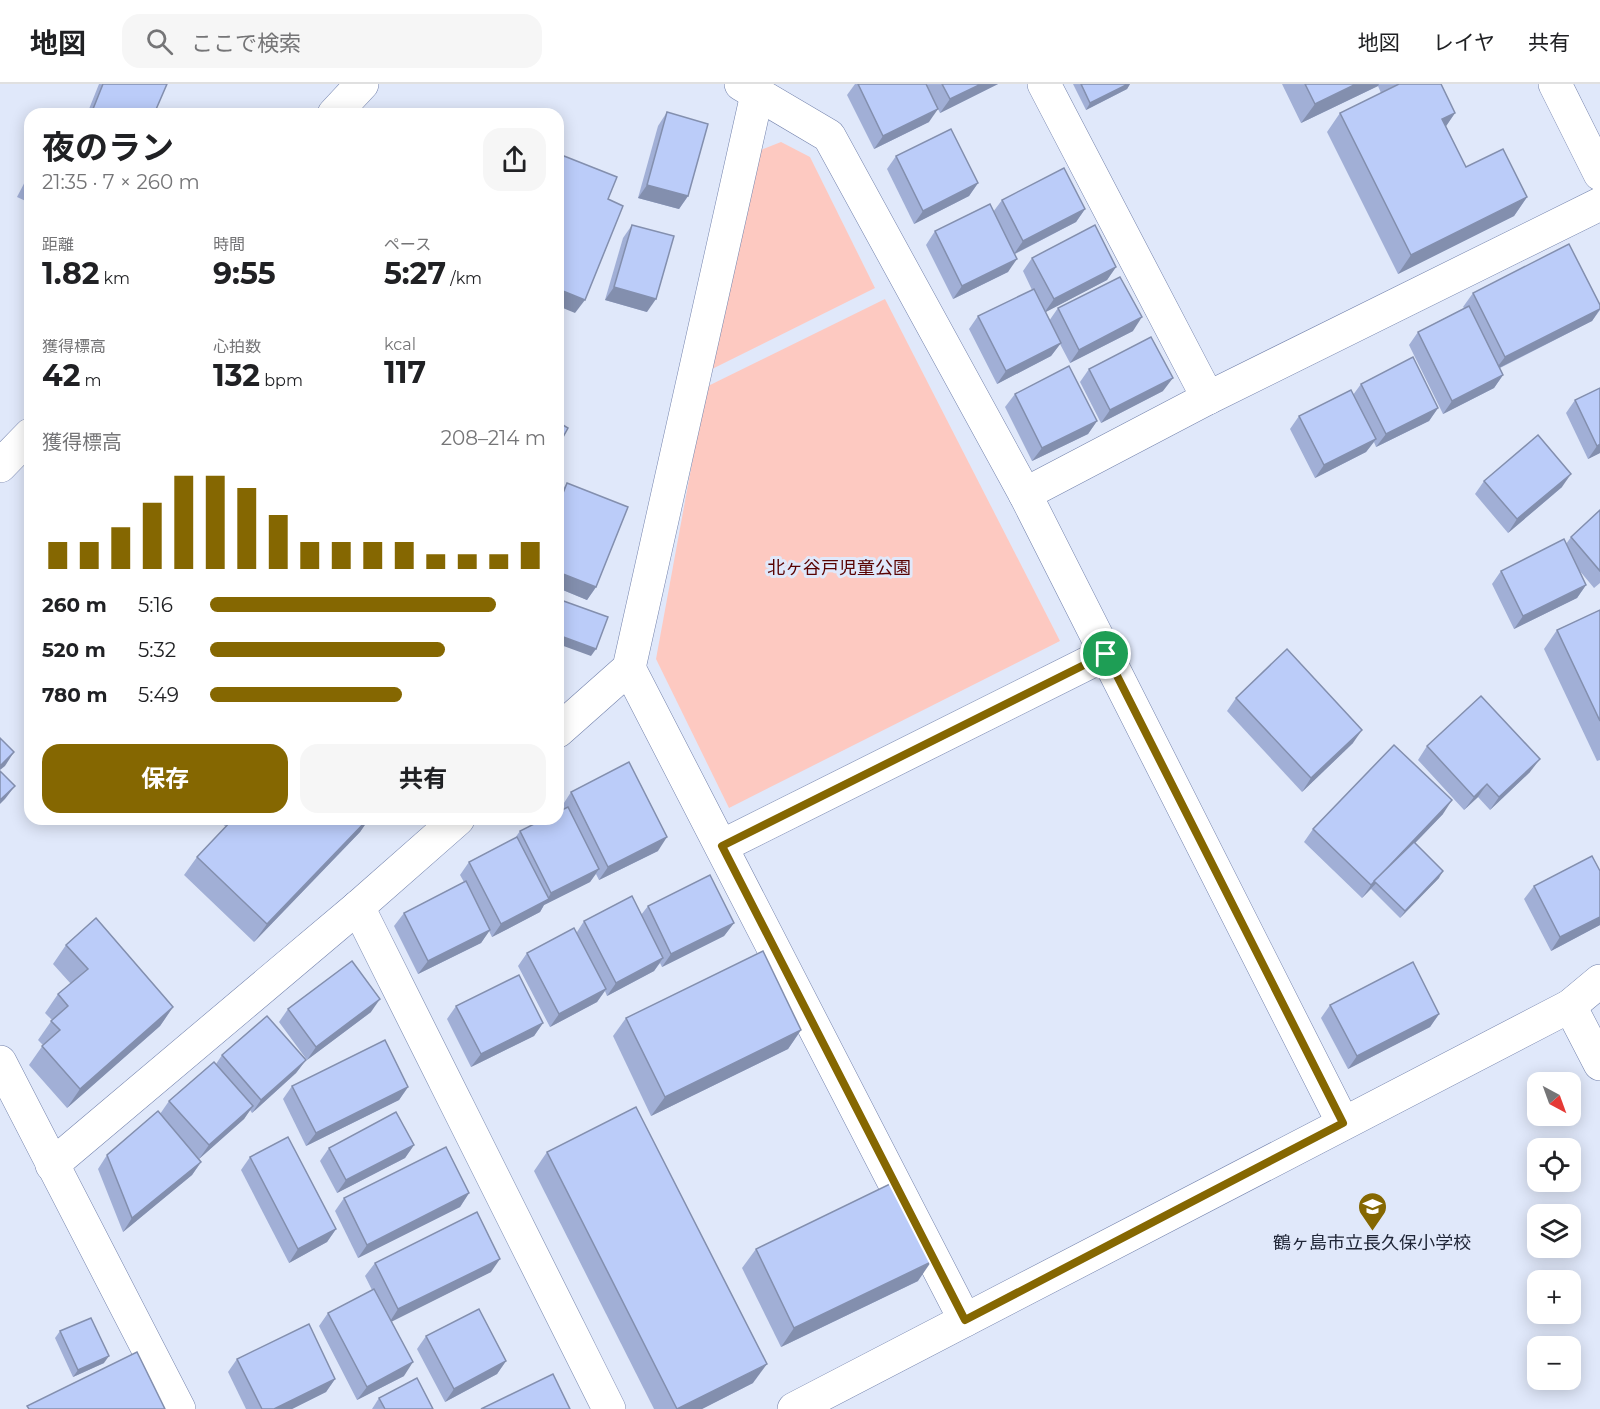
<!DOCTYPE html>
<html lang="ja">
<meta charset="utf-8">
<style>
:root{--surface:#fff;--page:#f6f6f6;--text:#202124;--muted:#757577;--line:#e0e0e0;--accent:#856701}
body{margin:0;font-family:Montserrat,"Noto Sans JP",sans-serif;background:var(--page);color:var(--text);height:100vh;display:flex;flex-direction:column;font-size:22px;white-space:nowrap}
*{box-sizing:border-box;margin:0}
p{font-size:20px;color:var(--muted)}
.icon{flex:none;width:33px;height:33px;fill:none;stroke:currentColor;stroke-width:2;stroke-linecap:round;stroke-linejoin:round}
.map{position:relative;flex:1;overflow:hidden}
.sheet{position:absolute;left:24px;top:24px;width:540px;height:717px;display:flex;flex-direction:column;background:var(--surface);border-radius:18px;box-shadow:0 3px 15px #0003}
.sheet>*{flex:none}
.needle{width:39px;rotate:139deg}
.tools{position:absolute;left:1527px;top:988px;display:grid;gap:12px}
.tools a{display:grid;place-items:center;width:54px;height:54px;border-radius:12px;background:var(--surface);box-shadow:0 3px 15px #0003;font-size:30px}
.pin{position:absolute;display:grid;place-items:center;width:51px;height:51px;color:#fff;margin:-26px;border:3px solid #fff;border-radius:50%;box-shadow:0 2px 6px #0007}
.round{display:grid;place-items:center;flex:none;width:63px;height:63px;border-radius:18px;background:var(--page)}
.summary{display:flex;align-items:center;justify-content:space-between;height:102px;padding:0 18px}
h1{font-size:33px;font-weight:700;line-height:45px}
.stats{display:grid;grid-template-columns:repeat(3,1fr);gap:9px;height:102px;padding:6px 18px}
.stats div{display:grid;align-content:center}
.stats b{font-size:30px;font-weight:700}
.stats small{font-size:16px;font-weight:400}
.stats p{font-size:16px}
.chart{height:168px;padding:12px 18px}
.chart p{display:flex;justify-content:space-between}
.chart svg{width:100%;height:108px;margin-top:6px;stroke:var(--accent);stroke-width:6}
.primary-button{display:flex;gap:12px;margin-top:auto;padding:12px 18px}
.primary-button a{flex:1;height:69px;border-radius:18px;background:var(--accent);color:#fff;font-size:24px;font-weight:700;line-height:69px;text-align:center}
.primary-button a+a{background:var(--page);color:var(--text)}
ul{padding:0 18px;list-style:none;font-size:20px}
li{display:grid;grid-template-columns:96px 72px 1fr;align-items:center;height:45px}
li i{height:15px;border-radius:8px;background:var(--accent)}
header{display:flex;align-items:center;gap:36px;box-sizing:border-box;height:84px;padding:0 30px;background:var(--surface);border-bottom:2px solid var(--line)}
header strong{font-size:28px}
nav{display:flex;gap:33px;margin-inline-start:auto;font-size:21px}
.search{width:420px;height:54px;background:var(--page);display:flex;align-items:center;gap:15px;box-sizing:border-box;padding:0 21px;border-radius:18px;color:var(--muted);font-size:22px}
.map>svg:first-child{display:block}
.green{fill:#fdc9c1}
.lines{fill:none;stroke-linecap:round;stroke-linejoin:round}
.minor-casing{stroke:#7382ac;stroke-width:34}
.minor{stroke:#fff;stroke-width:33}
.wall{fill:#a1afd6}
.shaded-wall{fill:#838fae}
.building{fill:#bbccf9;stroke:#838fae;stroke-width:1.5}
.route-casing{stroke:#fff;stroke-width:12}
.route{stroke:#856701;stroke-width:8}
.labels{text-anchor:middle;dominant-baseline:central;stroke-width:6;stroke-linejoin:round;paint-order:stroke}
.park-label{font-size:18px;fill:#590302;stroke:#e0e8fa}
.poi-label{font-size:18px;fill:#202637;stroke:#e0e8fa}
</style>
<header>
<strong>地図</strong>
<div class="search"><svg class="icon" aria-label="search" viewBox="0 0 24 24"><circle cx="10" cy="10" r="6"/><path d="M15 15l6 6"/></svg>ここで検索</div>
<nav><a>地図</a><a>レイヤ</a><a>共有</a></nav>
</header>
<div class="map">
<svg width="1600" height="1325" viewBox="0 0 1600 1325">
<rect width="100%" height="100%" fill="#e0e8fa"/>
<g class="green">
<polygon points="781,58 810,73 875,204 706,288 761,66"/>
<polygon points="885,215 1060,557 729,724 656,575 706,303"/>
</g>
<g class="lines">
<defs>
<g id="minor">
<polyline points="741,0 829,52 1025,410 1343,1039"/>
<polyline points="1044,0 1208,314"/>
<polyline points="1555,0 1600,90"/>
<polyline points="334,30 362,0"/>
<polyline points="0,382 30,351"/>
<polyline points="1025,410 1208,314 1600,120"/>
<polyline points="629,584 965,1236"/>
<polyline points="558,647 629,584 757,10"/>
<polyline points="722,762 1106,570"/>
<polyline points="358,823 609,1325"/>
<polyline points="1570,922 1600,980"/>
<polyline points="0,978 179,1325"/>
<polyline points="52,1081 358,823 458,735"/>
<polyline points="794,1325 1570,922 1600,897"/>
</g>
</defs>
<use href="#minor" class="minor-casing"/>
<use href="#minor" class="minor"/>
</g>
<g class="wall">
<polygon points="99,0 167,0 154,30 87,30"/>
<polygon points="855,0 926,0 929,38 874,65 847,11"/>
<polygon points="926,0 998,0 940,29"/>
<polygon points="1073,0 1130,0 1127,5 1086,26"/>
<polygon points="1282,0 1441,0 1455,29 1446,42 1466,83 1527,113 1514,132 1398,190 1327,48 1340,29 1381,9 1378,2 1301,39"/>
<polygon points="667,28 688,112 679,125 638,114 658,42"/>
<polygon points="896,72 978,99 969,112 914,140 887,85"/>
<polygon points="30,88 30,119 17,113"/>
<polygon points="1002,116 1085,125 1076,138 1015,170 1008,188 953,215 926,161 935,147 993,128"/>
<polygon points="632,141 647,228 605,216 623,154"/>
<polygon points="1032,174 1116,183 1107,196 1045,228 1049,237 1058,224 1133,247 1070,279 1060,260 1051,272 997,300 969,245 978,232 1032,206 1023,187"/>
<polygon points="1473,209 1600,225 1600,226 1592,237 1500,284 1503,291 1494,304 1443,330 1409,261 1418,248 1464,224 1463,223"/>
<polygon points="1089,285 1163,307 1101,339 1080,298"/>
<polygon points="1361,300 1438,324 1429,337 1376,363 1374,358 1366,368 1315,394 1290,345 1299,332 1353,311"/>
<polygon points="1600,304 1600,369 1588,375 1566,329 1575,316"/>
<polygon points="1015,310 1097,337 1088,350 1032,377 1005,323"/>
<polygon points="1484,397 1562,403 1508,449 1475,410"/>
<polygon points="567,399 596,503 587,516 558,504 558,412"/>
<polygon points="1600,426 1600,499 1594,504 1579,486 1586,501 1577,514 1514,545 1492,500 1501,487 1566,460 1571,453"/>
<polygon points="1600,526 1600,676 1597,677 1544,565 1557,546"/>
<polygon points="1236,614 1353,659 1302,708 1227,627"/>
<polygon points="1427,662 1530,688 1490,726 1478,713 1464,726 1418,676"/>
<polygon points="571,708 658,767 599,796 596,790 590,798 544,821 540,828 492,853 489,847 481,859 418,890 394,842 404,829 464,798 460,791 469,778 515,754 520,747 563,725 562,722"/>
<polygon points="1443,730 1415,759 1439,794 1400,834 1371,805 1362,814 1304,758 1313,745"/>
<polygon points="217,735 369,735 360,748 254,858 184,791 197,773 226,743"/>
<polygon points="1600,787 1600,841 1551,867 1524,815 1534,802"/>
<polygon points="648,822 734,839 724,852 662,883 660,879 654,887 607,912 605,907 597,918 550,943 518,882 527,869 577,848 584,837 641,831"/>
<polygon points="66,861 173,923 160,942 67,1024 29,981 43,961 38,956 52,936 45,929 58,910 71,900 53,880"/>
<polygon points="1330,921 1439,930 1430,943 1348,985 1321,934"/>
<polygon points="456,922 543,939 534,952 471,983 447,935"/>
<polygon points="288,925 371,928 307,976 279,938"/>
<polygon points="626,934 801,946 788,965 651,1032 613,952"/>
<polygon points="222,971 306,976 296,989 252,1029 250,1026 244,1035 199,1075 177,1050 201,1078 192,1091 123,1148 98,1085 107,1071 160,1030 169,1017 216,980"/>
<polygon points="292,1002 408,1003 399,1016 306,1062 283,1015"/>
<polygon points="414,1061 405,1074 337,1109 320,1077 329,1064"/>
<polygon points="547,1068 753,1299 702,1325 654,1325 534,1087"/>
<polygon points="250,1073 336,1145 327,1158 289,1179 241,1086"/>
<polygon points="469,1109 460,1123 358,1174 335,1127 344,1114"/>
<polygon points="756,1165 918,1197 781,1263 742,1184"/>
<polygon points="375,1179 491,1188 391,1237 404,1292 357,1316 319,1242 328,1229 372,1206 365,1192"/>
<polygon points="60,1247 104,1279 73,1293 55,1254"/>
<polygon points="426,1252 506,1277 497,1290 445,1318 417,1265"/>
<polygon points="237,1275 335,1295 326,1308 292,1325 246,1325 228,1288"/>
<polygon points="379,1314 433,1325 372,1325"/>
</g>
<g class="shaded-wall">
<polygon points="981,0 998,0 940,29 950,15"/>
<polygon points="1128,0 1130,0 1127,5 1086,26 1090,19"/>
<polygon points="1356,0 1379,0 1378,2 1301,39 1315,20"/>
<polygon points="938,25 929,38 874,65 883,52"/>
<polygon points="1455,29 1442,48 1442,35"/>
<polygon points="978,99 969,112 914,140 923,127"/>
<polygon points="647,101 688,112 679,125 638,114"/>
<polygon points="1527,113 1514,132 1398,190 1411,171"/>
<polygon points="1085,125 1076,138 1014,170 1023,157"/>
<polygon points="1017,175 1008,188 953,215 962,202"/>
<polygon points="1116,183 1107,196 1044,229 1054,215"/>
<polygon points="614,203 656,215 647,228 605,216"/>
<polygon points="558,205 585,216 575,229 558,222"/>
<polygon points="1600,225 1592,237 1495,286 1505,273"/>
<polygon points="1142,233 1133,247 1070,279 1079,266"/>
<polygon points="1061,259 1051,272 997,300 1006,287"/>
<polygon points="1503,291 1494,304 1443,330 1452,317"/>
<polygon points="1173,294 1163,307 1101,339 1110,326"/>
<polygon points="1438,324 1429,337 1376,363 1386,350"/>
<polygon points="1097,337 1088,350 1032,377 1042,364"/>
<polygon points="1376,355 1366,368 1315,394 1324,381"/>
<polygon points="1600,360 1600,369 1588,375 1597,362"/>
<polygon points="1571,390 1562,403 1508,449 1517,435"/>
<polygon points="558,488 596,503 587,516 558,504"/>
<polygon points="1586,501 1577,514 1514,545 1523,532"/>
<polygon points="558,551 596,565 591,572 558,560"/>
<polygon points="1362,646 1353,659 1302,708 1311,694"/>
<polygon points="14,668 5,682 0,686 0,682"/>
<polygon points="1540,675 1530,688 1490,726 1499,713"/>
<polygon points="1487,700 1478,713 1464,726 1474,713"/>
<polygon points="15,702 5,715 0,720 0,716"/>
<polygon points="1452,716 1443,730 1362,814 1371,801"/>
<polygon points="368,735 369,735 360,748 254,858 267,840"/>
<polygon points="667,753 658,767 599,796 608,783"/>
<polygon points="599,785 590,798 544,821 540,828 492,853 501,840 547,816 551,809"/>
<polygon points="1443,787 1439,794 1400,834 1405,827"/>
<polygon points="1600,833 1600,841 1551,867 1560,853"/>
<polygon points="734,839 724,852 662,883 671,870"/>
<polygon points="490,846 481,859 418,890 428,877"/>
<polygon points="663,874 654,887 607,912 616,899"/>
<polygon points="606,905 597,918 550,943 559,930"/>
<polygon points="380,915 371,928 307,976 316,963"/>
<polygon points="173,923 160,942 67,1024 80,1005"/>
<polygon points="1439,930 1430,943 1348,985 1357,972"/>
<polygon points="543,939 534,952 471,983 481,970"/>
<polygon points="801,946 788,965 651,1032 665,1013"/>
<polygon points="306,976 296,989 252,1029 261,1016"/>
<polygon points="408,1003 399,1016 306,1062 316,1049"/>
<polygon points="253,1022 244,1035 199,1075 209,1061"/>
<polygon points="414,1061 405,1074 337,1109 346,1096"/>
<polygon points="201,1078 192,1091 123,1148 132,1134"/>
<polygon points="469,1109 460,1123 358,1174 367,1161"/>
<polygon points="336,1145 327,1158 289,1179 298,1165"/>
<polygon points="500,1175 491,1188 389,1239 398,1225"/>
<polygon points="931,1178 918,1197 781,1263 794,1244"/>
<polygon points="109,1272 104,1279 73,1293 78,1286"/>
<polygon points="506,1277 497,1290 445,1318 454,1305"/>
<polygon points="413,1278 404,1292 357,1316 367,1303"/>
<polygon points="767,1280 753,1299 702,1325 677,1325"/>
<polygon points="335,1295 326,1308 292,1325 274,1325"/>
</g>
<g class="building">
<polygon points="103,0 167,0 154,30 91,30"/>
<polygon points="858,0 926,0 938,25 883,52"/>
<polygon points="942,0 981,0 950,15"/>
<polygon points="1081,0 1128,0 1090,19"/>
<polygon points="1305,0 1356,0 1315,20"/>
<polygon points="1399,0 1441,0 1455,29 1442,35 1466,83 1503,65 1527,113 1411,171 1340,29"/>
<polygon points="667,28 708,40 688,112 647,101"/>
<polygon points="951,45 978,99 923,127 896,72"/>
<polygon points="564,72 617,93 608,115 623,122 585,216 558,205 558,85"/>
<polygon points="1064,84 1085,125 1023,157 1002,116"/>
<polygon points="30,92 30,102 26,100"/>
<polygon points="990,120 1017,175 962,202 935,147"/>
<polygon points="632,141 674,152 656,215 614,203"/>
<polygon points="1095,141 1116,183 1054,215 1032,174"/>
<polygon points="1569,160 1600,221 1600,225 1505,273 1473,209"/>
<polygon points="1120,193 1142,233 1079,266 1058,224"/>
<polygon points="1034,205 1061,259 1006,287 978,232"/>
<polygon points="1469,222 1503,291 1452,317 1418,248"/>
<polygon points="1151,253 1173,294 1110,326 1089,285"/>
<polygon points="1413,273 1438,324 1386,350 1361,300"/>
<polygon points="1069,282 1097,337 1042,364 1015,310"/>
<polygon points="1600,304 1600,360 1597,362 1575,316"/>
<polygon points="1351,306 1376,355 1324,381 1299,332"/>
<polygon points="558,338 568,344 558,362"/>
<polygon points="1538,351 1571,390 1517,435 1484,397"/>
<polygon points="567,399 628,423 596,503 558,488 558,422"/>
<polygon points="1600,426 1600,487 1571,453"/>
<polygon points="1564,455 1586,501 1523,532 1501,487"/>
<polygon points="558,515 608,533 596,565 558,551"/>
<polygon points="1600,526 1600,637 1557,546"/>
<polygon points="1287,565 1362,646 1311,694 1236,614"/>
<polygon points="1481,612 1540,675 1499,713 1487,700 1474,713 1427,662"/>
<polygon points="0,654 14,668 0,682"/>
<polygon points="1394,661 1452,716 1371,801 1313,745"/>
<polygon points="629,678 667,753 608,783 571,708"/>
<polygon points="0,687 15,702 0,716"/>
<polygon points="568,723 599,785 551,809 520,747 544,735 558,735 558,728"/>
<polygon points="233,735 368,735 267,840 197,773"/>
<polygon points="517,753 549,815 501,840 469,778"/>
<polygon points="1414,758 1443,787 1405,827 1374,797"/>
<polygon points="1592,772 1600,787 1600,833 1560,853 1534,802"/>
<polygon points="710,791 734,839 671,870 648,822"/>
<polygon points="466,797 490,846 428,877 404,829"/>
<polygon points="632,812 663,874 616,899 584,837"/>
<polygon points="96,834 173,923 80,1005 42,962 60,946 51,937 68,922 58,910 88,885 66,861"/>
<polygon points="574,844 606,905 559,930 527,869"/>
<polygon points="763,867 801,946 665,1013 626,934"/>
<polygon points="352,877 380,915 316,963 288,925"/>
<polygon points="1413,878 1439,930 1357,972 1330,921"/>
<polygon points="519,891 543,939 481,970 456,922"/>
<polygon points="267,932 306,976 261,1016 222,971"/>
<polygon points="385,956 408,1003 316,1049 292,1002"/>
<polygon points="214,978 253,1022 209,1061 169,1017"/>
<polygon points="636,1023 767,1280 677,1325 547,1068"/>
<polygon points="158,1027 201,1078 132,1134 107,1071"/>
<polygon points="396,1028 414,1061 346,1096 329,1064"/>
<polygon points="288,1053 336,1145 298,1165 250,1073"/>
<polygon points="446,1063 469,1109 367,1161 344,1114"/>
<polygon points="892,1099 931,1178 794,1244 756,1165"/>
<polygon points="477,1128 500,1175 398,1225 375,1179"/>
<polygon points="374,1205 413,1278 367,1303 328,1229"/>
<polygon points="479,1225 506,1277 454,1305 426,1252"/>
<polygon points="91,1234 109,1272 78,1286 60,1247"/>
<polygon points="309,1240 335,1295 274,1325 262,1325 237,1275"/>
<polygon points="137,1268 165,1325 29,1325 27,1322"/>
<polygon points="553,1290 570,1325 481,1325"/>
<polygon points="417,1294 433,1325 385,1325 379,1314"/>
</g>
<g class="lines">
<defs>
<polygon id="route" points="1106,570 1343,1039 965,1236 722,762"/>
</defs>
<use href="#route" class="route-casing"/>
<use href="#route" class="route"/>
</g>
<defs>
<symbol id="school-pin" viewBox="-11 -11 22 30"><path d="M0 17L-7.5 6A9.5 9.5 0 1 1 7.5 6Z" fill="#856701" stroke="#e0e8fa"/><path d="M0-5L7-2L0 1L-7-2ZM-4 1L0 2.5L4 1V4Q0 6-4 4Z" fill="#fff"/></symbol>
</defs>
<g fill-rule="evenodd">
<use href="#school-pin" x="1356" y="1106" width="33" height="45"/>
</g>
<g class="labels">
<g class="park-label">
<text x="839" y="484">北ヶ谷戸児童公園</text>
</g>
<g class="poi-label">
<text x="1372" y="1159">鶴ヶ島市立長久保小学校</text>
</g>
</g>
</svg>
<div class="tools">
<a><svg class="needle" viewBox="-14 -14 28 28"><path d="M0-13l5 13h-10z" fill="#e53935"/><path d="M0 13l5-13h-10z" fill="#757577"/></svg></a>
<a><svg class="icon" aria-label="locate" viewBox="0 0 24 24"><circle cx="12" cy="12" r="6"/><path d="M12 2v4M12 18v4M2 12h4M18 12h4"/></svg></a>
<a><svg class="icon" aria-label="layers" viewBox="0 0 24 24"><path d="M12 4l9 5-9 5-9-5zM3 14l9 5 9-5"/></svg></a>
<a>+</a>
<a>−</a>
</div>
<div class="pin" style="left:1106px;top:570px;background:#1e9e55"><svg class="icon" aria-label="arrive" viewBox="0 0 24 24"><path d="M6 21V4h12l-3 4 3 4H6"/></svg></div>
<section class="sheet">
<div class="summary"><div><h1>夜のラン</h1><p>21:35 · 7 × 260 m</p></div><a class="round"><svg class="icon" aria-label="share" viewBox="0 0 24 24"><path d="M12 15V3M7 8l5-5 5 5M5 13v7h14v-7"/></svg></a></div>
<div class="stats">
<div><p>距離</p><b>1.82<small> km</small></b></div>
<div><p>時間</p><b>9:55</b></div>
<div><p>ペース</p><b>5:27<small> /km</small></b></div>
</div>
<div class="stats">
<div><p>獲得標高</p><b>42<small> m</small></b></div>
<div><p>心拍数</p><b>132<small> bpm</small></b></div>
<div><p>kcal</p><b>117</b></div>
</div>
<div class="chart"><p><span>獲得標高</span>208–214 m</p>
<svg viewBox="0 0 160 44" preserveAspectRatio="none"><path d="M5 44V33M15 44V33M25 44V27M35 44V17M45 44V6M55 44V6M65 44V11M75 44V22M85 44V33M95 44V33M105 44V33M115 44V33M125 44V38M135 44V38M145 44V38M155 44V33"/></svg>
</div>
<ul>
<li><b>260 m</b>5:16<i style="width:85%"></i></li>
<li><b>520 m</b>5:32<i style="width:70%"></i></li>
<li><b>780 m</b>5:49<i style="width:57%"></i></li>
</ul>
<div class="primary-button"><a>保存</a><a>共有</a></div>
</section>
</div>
